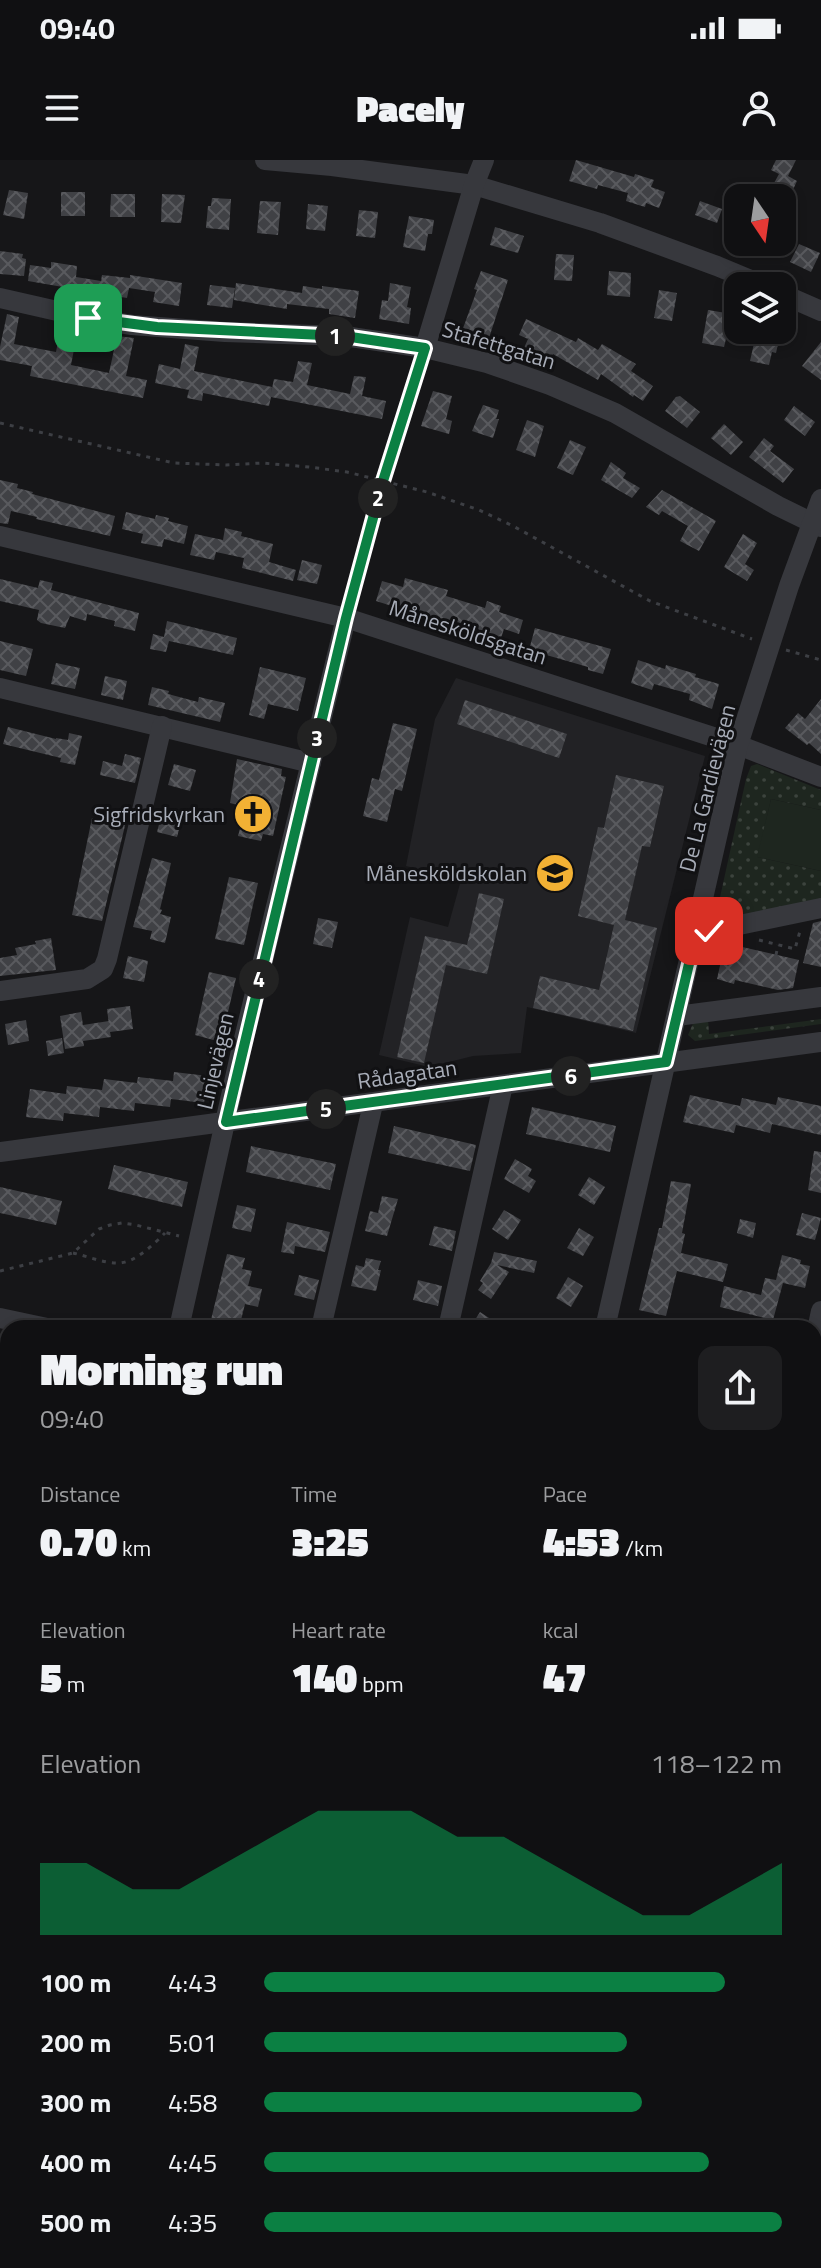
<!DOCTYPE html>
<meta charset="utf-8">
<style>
:root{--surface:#101012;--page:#1e1e20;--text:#f1f3f6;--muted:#9c9d9f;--line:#303032;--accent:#0b8043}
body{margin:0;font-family:"Titillium Web",sans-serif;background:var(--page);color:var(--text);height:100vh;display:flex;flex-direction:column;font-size:30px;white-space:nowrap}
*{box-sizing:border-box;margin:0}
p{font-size:26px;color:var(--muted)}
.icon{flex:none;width:44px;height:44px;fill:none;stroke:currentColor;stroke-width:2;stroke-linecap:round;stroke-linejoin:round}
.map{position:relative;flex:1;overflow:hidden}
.details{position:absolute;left:0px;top:1160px;width:822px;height:948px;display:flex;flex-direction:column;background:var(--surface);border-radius:24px 24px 0 0;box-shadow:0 4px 12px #0003,0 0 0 2px var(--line)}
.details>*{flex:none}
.needle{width:52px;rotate:167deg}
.tools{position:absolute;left:724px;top:24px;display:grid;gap:16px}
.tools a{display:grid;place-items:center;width:72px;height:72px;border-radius:16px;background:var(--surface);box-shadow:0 4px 12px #0003,0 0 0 2px var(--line);font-size:40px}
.pin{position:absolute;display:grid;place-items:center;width:68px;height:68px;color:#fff;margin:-34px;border-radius:16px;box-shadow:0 4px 12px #0006}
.km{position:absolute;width:40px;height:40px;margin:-20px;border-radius:50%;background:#222;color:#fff;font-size:22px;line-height:40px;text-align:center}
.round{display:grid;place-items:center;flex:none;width:84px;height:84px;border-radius:16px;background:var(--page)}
.headline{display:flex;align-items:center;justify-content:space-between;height:136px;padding:0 40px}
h1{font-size:44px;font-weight:800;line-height:60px}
.stats{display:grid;grid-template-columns:repeat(3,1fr);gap:12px;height:136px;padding:8px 40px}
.stats div{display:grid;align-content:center}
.stats b{font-size:40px;font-weight:800}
.stats small{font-size:22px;font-weight:400}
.stats p{font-size:22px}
.chart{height:224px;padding:16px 40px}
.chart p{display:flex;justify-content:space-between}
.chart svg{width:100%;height:144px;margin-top:8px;fill:var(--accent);opacity:.7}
ul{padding:0 40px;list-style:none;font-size:26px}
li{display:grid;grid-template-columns:128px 96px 1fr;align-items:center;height:60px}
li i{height:20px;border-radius:10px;background:var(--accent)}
.status{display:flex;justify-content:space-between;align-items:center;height:56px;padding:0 40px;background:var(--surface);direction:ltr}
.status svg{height:22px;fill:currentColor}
header{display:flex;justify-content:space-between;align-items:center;height:104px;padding:0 40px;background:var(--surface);font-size:36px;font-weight:800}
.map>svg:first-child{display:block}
.built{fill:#222225}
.industrial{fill:url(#industrial-furrows)}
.grass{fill:url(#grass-dots)}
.pitch{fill:#1e261f}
.building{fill:url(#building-cross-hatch)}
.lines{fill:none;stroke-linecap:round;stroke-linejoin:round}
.path{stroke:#3d3f44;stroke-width:3;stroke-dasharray:4 6;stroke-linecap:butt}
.minor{stroke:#37383d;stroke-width:20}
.rail{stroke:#4a4c52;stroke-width:5;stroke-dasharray:10 8;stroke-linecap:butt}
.route-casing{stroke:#fff;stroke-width:16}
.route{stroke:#0b8043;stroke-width:10}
.labels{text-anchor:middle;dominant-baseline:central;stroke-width:6;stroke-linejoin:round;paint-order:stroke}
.street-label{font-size:22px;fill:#a8adb8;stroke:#111113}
.poi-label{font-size:22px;fill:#a8adb8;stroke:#111113;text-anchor:end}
</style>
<div class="status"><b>09:40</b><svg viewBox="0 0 49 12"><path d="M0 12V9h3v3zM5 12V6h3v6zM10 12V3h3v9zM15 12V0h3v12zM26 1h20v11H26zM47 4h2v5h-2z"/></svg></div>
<header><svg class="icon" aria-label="menu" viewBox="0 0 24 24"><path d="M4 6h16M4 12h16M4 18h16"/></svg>Pacely<svg class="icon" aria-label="person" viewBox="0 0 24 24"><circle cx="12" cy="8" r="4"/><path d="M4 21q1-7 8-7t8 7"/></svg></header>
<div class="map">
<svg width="821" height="2108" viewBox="0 0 821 2108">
<defs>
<pattern id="industrial-furrows" width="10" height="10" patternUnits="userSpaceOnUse" patternTransform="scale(2)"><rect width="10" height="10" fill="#222225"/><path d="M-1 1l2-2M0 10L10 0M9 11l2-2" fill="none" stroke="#3f3f43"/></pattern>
<pattern id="grass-dots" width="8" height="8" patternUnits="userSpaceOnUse" patternTransform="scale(2)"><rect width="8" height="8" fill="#1e261f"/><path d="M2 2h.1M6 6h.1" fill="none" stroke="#3c433d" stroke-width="1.8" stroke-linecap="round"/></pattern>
<pattern id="building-cross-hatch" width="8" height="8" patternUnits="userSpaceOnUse" patternTransform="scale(2)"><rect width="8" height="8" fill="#404145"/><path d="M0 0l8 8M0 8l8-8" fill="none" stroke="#595a5e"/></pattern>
</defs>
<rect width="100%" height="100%" fill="#161618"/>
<polygon class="built" points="456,518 705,596 636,873 527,847 521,893 473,896 429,907 379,895 410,757 448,767 461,720 406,706 435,559"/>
<polygon class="industrial" points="821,1666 821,1774 814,1771 814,1682"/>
<g class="grass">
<polygon points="757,604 821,630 821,650 771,639 758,697 821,711 821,742 715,760 746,619 751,606"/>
<polygon points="708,858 709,874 821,859 821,864 695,881 688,875 694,861"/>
</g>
<polygon class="pitch" points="771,639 821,650 821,711 757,697"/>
<g class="building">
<polygon points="576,0 634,17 635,14 654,20 651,27 665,32 659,48 646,43 645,47 626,41 628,33 598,25 597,29 569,21"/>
<polygon points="776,0 796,0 788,16 797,21 791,34 773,25 779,14 771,10"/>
<polygon points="9,30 28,33 24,59 3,55"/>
<rect x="61" y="32" width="24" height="24"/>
<polygon points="111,34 135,34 135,57 110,57"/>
<polygon points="162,34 185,35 181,63 161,62"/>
<polygon points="212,38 231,39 229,70 206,68 208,46 211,46"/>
<polygon points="260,41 281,42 278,75 257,73"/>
<polygon points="700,41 722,49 717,63 695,55"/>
<polygon points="308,44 328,46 325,71 306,69"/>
<polygon points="359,50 378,52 375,78 356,76"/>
<polygon points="409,56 434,60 432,74 428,74 425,91 403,87"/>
<polygon points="495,67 524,76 518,93 490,85"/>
<polygon points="799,84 820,93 811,112 790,102"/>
<polygon points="0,91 23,94 22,98 26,99 24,116 0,114"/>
<polygon points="556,94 574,95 572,121 554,120"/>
<polygon points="51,102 77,106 76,117 101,121 102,115 130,118 130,115 182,123 179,146 153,142 155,132 129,128 127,138 28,121 30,105 51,108"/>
<polygon points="481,111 508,120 488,181 462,171 477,130 474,129"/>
<polygon points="609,111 631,113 630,137 607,135"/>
<polygon points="236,123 302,133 303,126 322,129 322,126 359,131 355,158 329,154 329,149 287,144 287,149 234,140"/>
<polygon points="390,123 411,127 407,147 411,148 409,164 379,159 382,140 388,141"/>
<polygon points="210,125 235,128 232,148 207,145"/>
<polygon points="659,130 677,133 672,161 654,158"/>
<polygon points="708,150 732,154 724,187 702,183"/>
<polygon points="7,154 19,157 14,184 56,192 61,165 78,169 71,205 109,213 117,176 134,178 126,216 147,220 143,238 30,216 32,206 0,200 0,187"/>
<polygon points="526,159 576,182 578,178 598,190 602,184 636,204 631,211 653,226 643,241 634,235 633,237 601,214 598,220 553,194 550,200 524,188 528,179 519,175"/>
<polygon points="757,170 780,175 776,193 772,192 769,205 750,201"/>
<polygon points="821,182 821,220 802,206"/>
<polygon points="185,184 199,187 194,211 272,227 271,233 274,219 293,222 298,201 312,203 307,225 350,234 354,216 366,217 362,236 386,241 382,259 271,237 269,246 203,233 202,241 187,238 189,230 155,223 159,204 180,209"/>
<polygon points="433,231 452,236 446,259 452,261 449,274 421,266"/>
<polygon points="680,236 700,252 687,268 665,251 676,237"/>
<polygon points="483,245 499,250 496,259 499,259 493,278 472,271"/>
<polygon points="794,246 815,262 805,276 784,260"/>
<polygon points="527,260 544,266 535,297 516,290"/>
<polygon points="724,264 743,282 731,295 711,278"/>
<polygon points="764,278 774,286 770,291 794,309 783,323 749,297"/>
<polygon points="570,280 586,287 573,315 557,308"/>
<polygon points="611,302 626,313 623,318 640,328 632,338 601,320"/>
<polygon points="0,320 18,324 17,328 33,332 32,334 115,356 110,376 36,359 37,357 11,351 8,364 0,363"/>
<polygon points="662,330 716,361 699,391 680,381 688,366 662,351 659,355 646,347"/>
<polygon points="126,352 155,359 156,355 169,358 168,361 188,366 184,384 164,379 162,387 141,383 143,374 122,369"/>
<polygon points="225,368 242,372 241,376 273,384 269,402 296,410 293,421 242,408 244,398 216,392 214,400 190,395 195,374 223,380"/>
<polygon points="743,374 757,383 745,404 754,410 747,421 724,407"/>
<polygon points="302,400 322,405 317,424 297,420"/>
<polygon points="405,418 448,430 446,436 485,448 487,441 501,446 499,452 523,460 519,474 504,469 500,481 477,474 479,469 450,460 449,464 376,441 382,421 403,427"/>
<polygon points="0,419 38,428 40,420 53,423 51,430 139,453 135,471 114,466 115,461 87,454 86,461 70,456 65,468 41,463 37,460 39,450 0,441"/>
<polygon points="167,461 237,478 233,495 169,481 166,492 150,489 153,474 164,477"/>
<polygon points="535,468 611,489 603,514 588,510 588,507 529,490"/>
<polygon points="0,481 33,489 26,516 0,510"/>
<polygon points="638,500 665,509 666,505 696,514 695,517 719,524 712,549 689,540 690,534 654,524 652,530 631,523"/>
<polygon points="56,503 80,508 75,529 51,524"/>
<polygon points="260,507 306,518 298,551 268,544 264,559 249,555"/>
<polygon points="105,516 127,521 123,540 101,535"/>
<polygon points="152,527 169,531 168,534 198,542 199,537 225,543 220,562 148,545"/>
<polygon points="821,539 821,594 809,583 807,585 785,568 798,553 805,559"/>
<polygon points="465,540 567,574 559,598 457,564"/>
<polygon points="393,563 417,569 402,631 395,629 387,662 363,656 372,618 379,620"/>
<polygon points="8,567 56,579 56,578 68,580 69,573 82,576 75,605 60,602 61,598 3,584"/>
<polygon points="125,594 141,598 135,623 100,615 103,601 122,606"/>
<polygon points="237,599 282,609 281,616 286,617 273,676 263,674 261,681 238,676 246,647 230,643"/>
<polygon points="174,604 196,610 190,631 168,625"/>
<polygon points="616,615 664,626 650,687 642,686 625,760 657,768 633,871 533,848 540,816 599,830 614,765 578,756 598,667 604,668"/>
<polygon points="111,649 128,653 102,761 72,755 92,658 108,662"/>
<polygon points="163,649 183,655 177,677 157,672"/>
<polygon points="152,698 171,703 160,749 162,750 160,754 171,757 165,783 150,779 152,771 133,767"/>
<polygon points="229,717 258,723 244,785 215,779"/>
<polygon points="479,733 504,739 487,814 446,805 424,903 397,897 425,776 467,785"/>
<polygon points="318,758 338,762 332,788 313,784"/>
<polygon points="821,761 821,807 803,803 813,763"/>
<polygon points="51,778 56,810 0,816 0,798 17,795 15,788 36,784 35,781"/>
<polygon points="725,783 799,800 793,828 778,830 735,820 734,824 717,819"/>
<polygon points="128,796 148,801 144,822 123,818"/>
<polygon points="209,812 236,818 221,882 195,875"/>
<polygon points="130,846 133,869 110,872 111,877 83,881 84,886 65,889 60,856 81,852 83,865 109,861 109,865 107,849"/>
<polygon points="26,860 29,881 8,885 5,864"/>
<polygon points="62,878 64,893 48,896 46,881"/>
<polygon points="174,912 208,916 204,943 171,939 170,947 135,943 134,951 100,947 99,957 64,953 63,961 26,957 30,929 66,934 67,926 102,930 104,919 137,923 138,917 173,921"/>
<polygon points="690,935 740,946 742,938 776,945 778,937 821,946 821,975 772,964 770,973 736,965 734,973 683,962"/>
<polygon points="532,947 616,966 610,992 526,974"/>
<polygon points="394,966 476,985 470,1011 388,993"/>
<polygon points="251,986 336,1004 330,1030 246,1012"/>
<polygon points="814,991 821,992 821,1033 808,1030"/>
<polygon points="515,999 532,1009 528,1016 536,1021 529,1033 504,1019"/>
<polygon points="114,1005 188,1022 182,1047 108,1029"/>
<polygon points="589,1017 605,1027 594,1045 578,1035"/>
<polygon points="671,1021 691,1024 682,1073 685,1074 681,1093 728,1104 723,1122 677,1111 666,1156 639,1150 659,1068 662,1068"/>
<polygon points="0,1027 62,1041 56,1065 0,1053"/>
<polygon points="382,1036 398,1039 387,1076 365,1071 370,1051 378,1053"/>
<polygon points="237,1045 256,1049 251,1072 232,1068"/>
<polygon points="504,1050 521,1060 508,1080 492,1069"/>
<polygon points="802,1053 821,1058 815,1080 796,1075"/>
<polygon points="740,1059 756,1063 753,1078 737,1073"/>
<polygon points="287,1062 330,1072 325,1092 295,1086 294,1094 281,1092"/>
<polygon points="434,1066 456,1071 452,1091 429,1085"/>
<polygon points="579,1068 594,1077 583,1096 567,1088"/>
<polygon points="494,1092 537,1101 534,1113 497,1105 509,1112 491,1139 478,1130 483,1123 480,1121 491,1103"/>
<polygon points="227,1094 245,1098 242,1109 252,1111 248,1126 262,1129 258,1147 245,1144 239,1168 209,1168"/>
<polygon points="782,1095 801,1100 800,1104 810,1106 805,1128 783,1123 773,1160 720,1147 724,1126 761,1135 765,1118 776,1120"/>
<polygon points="366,1098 381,1101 378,1110 381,1110 376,1131 351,1126 356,1105 364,1107"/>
<polygon points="299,1115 319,1120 314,1140 294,1135"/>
<polygon points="568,1117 583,1126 571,1147 556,1138"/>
<polygon points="418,1120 442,1126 438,1146 413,1140"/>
<polygon points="480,1152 504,1168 470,1168"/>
</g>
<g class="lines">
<g class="path">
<polyline points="0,263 174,303 226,305 262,303 309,307 347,312 427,332 479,350 513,366 650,441 752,479"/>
<polyline points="351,439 383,321 420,204"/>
<polyline points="786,490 821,500"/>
<polyline points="759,780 795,789 800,771"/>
<polyline points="776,795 778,785"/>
<path d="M 73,1093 C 87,1096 103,1103 117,1103 C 134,1104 154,1084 165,1073"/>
<polyline points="0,1111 73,1093 99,1069 110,1065 122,1063 136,1065 179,1076"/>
</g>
<g class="minor">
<polyline points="265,0 332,6 474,25 600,63 717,106 765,126"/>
<polyline points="782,134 821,151"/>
<polyline points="0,138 88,158 132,165 225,172 344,176 425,188 487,203 550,225 615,253 778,346 821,367"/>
<polyline points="425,188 474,25 484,0"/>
<polyline points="0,376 346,458 738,585 821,617"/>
<polyline points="0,528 311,603"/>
<polyline points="696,774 821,748"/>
<polyline points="0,831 87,819 103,809 107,799 162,566"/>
<polyline points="677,856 821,837"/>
<polyline points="0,992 821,882"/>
<polyline points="0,1158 47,1168"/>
<polyline points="179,1168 241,891 346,458"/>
<polyline points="321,1168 373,944"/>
<polyline points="448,1168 503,925"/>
<polyline points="605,1168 738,585 789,426 821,339"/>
<polyline points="814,1184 821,1151"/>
<polyline points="0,1680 8,1682"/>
<polyline points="814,1869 821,1871"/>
<polyline points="814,1926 821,1928"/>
<polyline points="0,1937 8,1939"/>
<polyline points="814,2035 821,2013"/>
<polyline points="814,2082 821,2084"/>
<polyline points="339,2100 347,2108"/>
<polyline points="288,2108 297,2100"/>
<polyline points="491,2108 499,2100"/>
<polyline points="587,2108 594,2100"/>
<polyline points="791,2108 793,2100"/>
</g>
<g class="rail">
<polyline points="814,1627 821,1612"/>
<polyline points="522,2108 529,2100"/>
</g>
</g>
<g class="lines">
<defs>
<polyline id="route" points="88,158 157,167 344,176 425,188 383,321 346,458 226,962 666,902 696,774 709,771"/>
</defs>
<use href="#route" class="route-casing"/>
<use href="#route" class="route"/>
</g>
<defs>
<symbol id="church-disc" viewBox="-11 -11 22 22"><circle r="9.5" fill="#f2b134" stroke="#111113"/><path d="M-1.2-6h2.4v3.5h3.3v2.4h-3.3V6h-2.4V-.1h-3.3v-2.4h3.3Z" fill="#111"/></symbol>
<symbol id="school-disc" viewBox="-11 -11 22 22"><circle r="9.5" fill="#f2b134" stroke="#111113"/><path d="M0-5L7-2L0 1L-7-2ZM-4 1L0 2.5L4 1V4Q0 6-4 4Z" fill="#111"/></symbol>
</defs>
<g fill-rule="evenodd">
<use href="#church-disc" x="231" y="632" width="44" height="44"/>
<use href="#school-disc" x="533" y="691" width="44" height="44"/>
</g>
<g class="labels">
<g class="street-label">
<text transform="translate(499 185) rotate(17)">Stafettgatan</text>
<text transform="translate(468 472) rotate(18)">Månesköldsgatan</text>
<text transform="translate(707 628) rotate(-76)">De La Gardievägen</text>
<text transform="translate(215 901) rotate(-77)">Linjevägen</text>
<text transform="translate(407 914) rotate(-8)">Rådagatan</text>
</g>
<g class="poi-label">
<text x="225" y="654">Sigfridskyrkan</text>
<text x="527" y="713">Månesköldskolan</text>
</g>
</g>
</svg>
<div class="tools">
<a><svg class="needle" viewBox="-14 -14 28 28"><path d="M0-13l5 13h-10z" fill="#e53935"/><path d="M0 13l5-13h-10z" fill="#9c9d9f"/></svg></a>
<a><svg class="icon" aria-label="layers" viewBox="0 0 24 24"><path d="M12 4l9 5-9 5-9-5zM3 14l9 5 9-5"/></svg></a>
</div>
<div class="pin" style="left:88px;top:158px;background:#1e9e55"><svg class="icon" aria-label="arrive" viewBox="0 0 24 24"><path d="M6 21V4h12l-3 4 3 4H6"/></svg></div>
<div class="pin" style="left:709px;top:771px;background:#d93025"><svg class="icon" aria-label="check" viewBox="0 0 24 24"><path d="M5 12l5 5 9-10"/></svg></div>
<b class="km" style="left:335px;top:176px">1</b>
<b class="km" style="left:378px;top:338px">2</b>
<b class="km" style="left:317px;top:578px">3</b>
<b class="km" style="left:259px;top:819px">4</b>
<b class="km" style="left:326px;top:949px">5</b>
<b class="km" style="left:571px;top:916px">6</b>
<section class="details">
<div class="headline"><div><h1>Morning run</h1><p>09:40</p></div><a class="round"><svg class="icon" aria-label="share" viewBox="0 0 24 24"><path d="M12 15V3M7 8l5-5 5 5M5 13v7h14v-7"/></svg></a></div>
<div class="stats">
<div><p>Distance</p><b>0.70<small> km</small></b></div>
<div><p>Time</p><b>3:25</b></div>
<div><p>Pace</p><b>4:53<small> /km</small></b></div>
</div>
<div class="stats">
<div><p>Elevation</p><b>5<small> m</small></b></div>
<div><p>Heart rate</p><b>140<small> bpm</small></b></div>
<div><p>kcal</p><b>47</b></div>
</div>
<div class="chart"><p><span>Elevation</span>118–122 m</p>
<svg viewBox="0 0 160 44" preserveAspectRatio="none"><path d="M0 44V22L10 22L20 30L30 30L40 22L50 14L60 6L70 6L80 6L90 14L100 14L110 22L120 30L130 38L140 38L150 30L160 22V44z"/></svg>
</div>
<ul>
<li><b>100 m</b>4:43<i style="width:89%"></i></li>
<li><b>200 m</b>5:01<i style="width:70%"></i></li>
<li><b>300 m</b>4:58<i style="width:73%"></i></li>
<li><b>400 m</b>4:45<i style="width:86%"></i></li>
<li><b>500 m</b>4:35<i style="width:100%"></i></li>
</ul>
</section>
</div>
